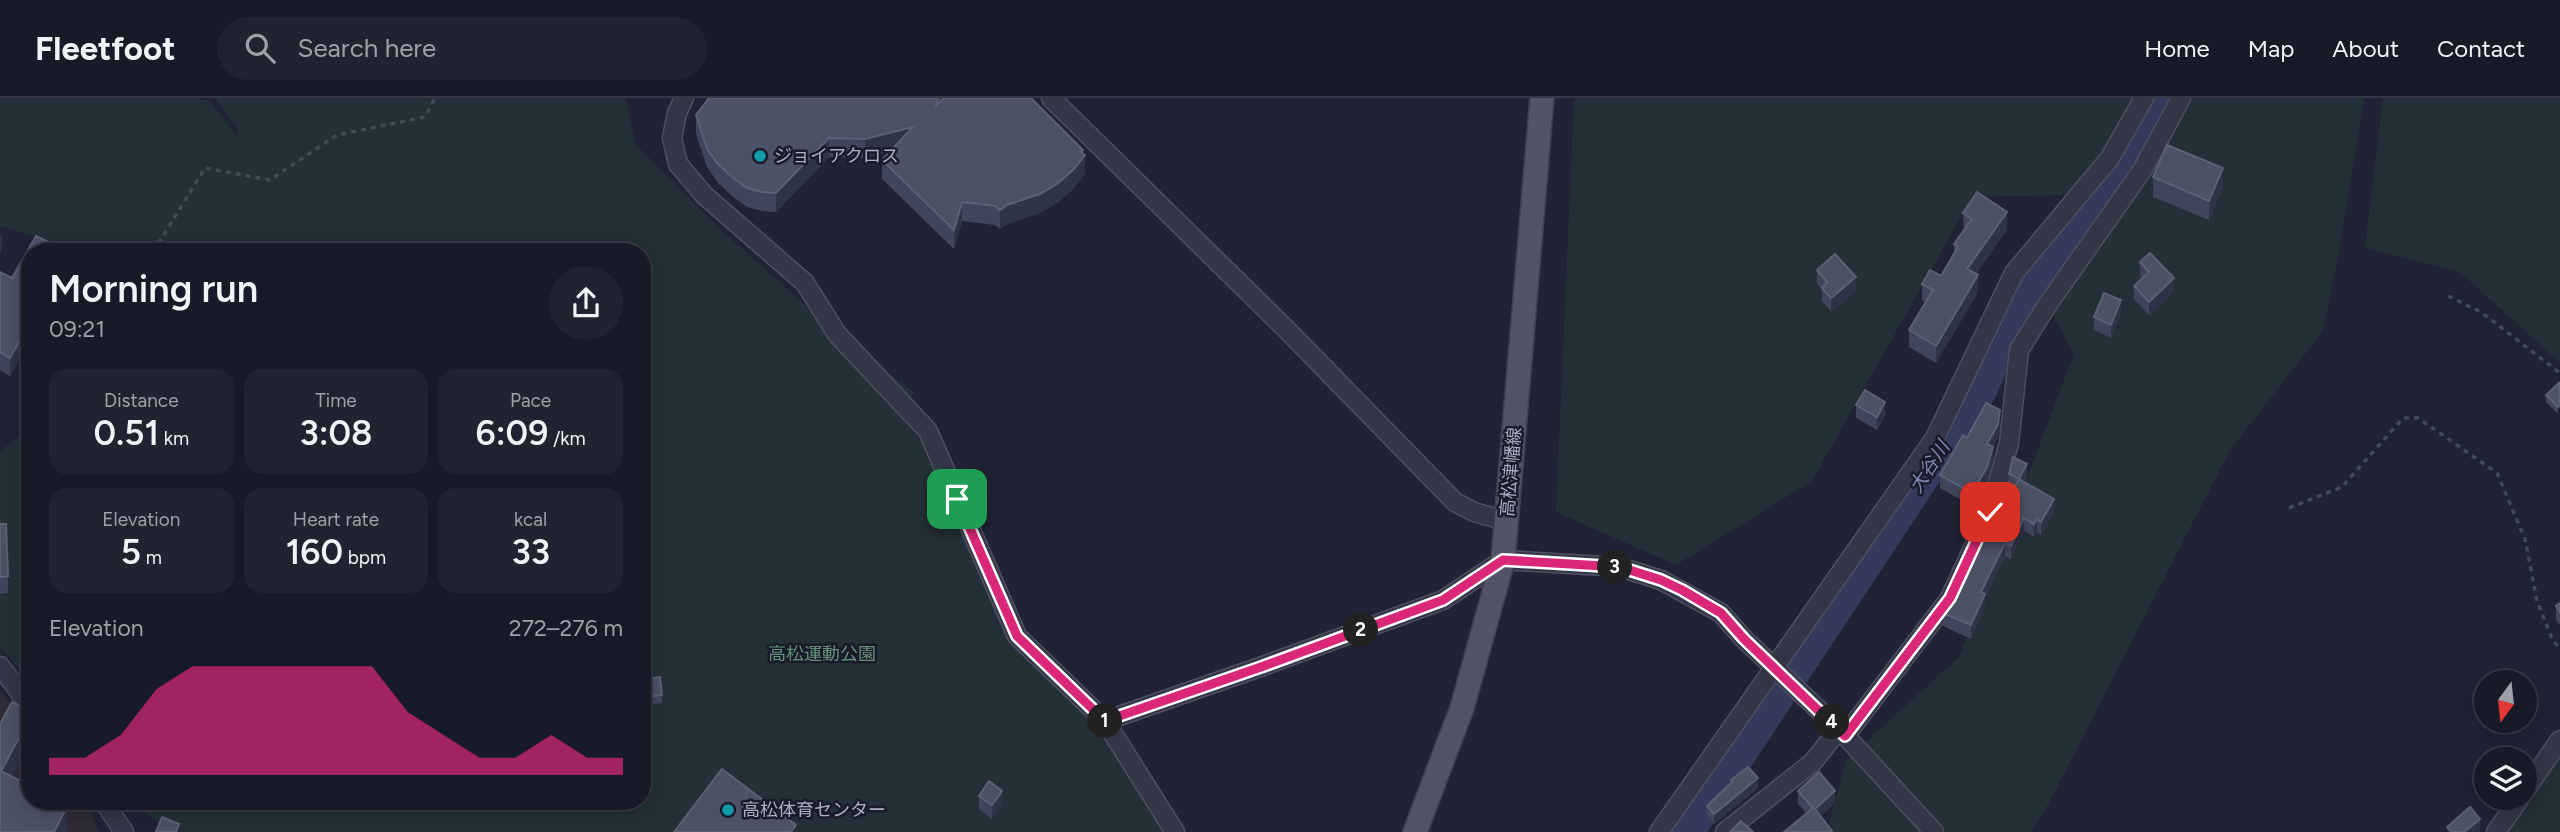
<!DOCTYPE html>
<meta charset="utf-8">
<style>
:root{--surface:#181a28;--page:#212330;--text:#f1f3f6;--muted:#9fa1a8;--line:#363845;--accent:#db2777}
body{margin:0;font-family:Figtree,"Noto Sans JP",sans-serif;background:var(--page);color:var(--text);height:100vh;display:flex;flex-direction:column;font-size:26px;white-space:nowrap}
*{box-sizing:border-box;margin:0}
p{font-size:23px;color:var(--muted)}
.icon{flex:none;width:38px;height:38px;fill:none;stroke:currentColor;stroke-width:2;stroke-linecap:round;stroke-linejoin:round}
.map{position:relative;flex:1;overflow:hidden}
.sheet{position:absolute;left:21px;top:145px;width:630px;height:567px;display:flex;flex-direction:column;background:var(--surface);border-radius:28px;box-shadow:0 4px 18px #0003,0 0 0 2px var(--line)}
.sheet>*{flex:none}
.needle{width:46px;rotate:195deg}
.tools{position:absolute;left:2474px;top:572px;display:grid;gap:14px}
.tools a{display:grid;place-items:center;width:63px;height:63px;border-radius:50%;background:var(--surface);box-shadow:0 4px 18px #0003,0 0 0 2px var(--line);font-size:35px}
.pin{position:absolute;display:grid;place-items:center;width:60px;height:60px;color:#fff;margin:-30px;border-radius:14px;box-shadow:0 4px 10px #0006}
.km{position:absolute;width:35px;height:35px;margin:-18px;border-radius:50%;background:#222;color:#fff;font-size:19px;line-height:35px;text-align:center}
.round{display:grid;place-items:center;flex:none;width:74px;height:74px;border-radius:37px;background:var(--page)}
.head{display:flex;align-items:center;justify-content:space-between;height:119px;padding:0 28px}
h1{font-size:38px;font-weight:600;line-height:52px}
.figures{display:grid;grid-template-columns:repeat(3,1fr);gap:10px;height:119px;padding:7px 28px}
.figures div{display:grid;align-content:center;border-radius:18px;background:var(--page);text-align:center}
.figures b{font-size:35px;font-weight:600}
.figures small{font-size:19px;font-weight:400}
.figures p{font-size:19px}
.chart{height:196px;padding:14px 28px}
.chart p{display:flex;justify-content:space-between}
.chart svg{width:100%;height:126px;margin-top:7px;fill:var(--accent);opacity:.7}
header{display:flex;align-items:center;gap:42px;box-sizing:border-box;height:98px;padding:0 35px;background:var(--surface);border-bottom:2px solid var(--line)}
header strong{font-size:33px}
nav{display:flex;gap:38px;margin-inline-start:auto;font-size:24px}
.search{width:490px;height:63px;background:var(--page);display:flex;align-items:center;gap:18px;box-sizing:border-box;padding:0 24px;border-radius:38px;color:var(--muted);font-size:26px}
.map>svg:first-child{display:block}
.medical{fill:#2f2b37}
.green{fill:#233037}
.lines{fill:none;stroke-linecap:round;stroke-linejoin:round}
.river{stroke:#343a5c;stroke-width:33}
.minor-casing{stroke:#4e5061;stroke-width:21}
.major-casing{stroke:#3d3f4f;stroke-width:26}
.path{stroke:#3f4c53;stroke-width:3.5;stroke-dasharray:5 5;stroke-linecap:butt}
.minor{stroke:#333646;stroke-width:18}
.major{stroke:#515466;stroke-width:23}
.wall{fill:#41455b}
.shaded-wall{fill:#2f3347}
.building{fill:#4d5166;stroke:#5c6075;stroke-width:2}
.route-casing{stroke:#fff;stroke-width:14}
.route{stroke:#db2777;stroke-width:9}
.culture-dot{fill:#0f9aa8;stroke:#191b2a;stroke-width:2.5}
.labels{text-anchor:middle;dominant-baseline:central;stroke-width:5;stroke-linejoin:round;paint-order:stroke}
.poi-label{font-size:18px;fill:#adb0c3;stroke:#191b2a;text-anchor:start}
.street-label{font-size:18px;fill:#adb0c3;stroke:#191b2a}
.park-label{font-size:18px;fill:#66927b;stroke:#191b2a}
.water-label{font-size:19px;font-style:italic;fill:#7e86af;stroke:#191b2a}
</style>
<header>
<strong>Fleetfoot</strong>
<div class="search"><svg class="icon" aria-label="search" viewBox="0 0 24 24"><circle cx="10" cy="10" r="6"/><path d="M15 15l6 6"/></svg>Search here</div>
<nav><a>Home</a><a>Map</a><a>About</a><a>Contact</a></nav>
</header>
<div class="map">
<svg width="2560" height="734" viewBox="0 0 2560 734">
<rect width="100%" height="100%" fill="#202335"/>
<polygon class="medical" points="0,591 30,632 30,704 82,704 91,715 99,734 0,734"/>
<g class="green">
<polygon points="0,0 194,0 210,3 236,38 239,32 215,0 626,0 635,46 718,129 837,236 915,295 895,313 925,347 1010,540 1091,615 1170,734 171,734 130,704 642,704 642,154 70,154 59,146 0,128"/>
<polygon points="1574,0 2364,0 2340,149 2323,233 2230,352 2049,705 2031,734 1827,734 1846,662 1959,559 2074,256 2054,219 2064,97 1972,99 1812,383 1676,467 1556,414"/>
<polygon points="2383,0 2560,0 2560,265 2460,174 2365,150"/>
<polygon points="30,332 30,584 0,548 0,354 7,347"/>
<polygon points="2560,647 2560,734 2497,734"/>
</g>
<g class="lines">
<polyline class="river" points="1688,734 1980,293 2016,213 2047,163 2110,90 2159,0"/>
<defs>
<g id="minor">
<polyline points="684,0 677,15 672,40 678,66 704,97 805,185 837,236 928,333 1017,538 1105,623 1175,734"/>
<polyline points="1051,0 1288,233 1455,404 1474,414 1506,423"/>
<polyline points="0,568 30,608"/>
<polyline points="1105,623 1260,569 1443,502 1503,462 1620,469 1661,482 1721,515 1744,541 1839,631 1934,734"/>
<polyline points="1845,638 1950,500 1990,414 2009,345 2019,252 2048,206 2143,71 2181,0"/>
<polyline points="2525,692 2560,642"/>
<polyline points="104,704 124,734"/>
<polyline points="1659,734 1935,340 2014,175 2110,60 2144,0"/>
<polyline points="1725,734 1813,664 1839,631"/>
<polyline points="2496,734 2520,700"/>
</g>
<polyline id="major" points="1415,734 1462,610 1503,462 1542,0"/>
</defs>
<use href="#minor" class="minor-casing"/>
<use href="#major" class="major-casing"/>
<g class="path">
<polyline points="153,154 205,70 270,82 337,37 425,19 435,0"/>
<polyline points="2448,198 2481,214 2560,275"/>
<polyline points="2289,410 2342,389 2403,320 2418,320 2497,375 2525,441 2537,503 2553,543 2560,550"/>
</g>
<use href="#minor" class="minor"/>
<use href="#major" class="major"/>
</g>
<g class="wall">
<polygon points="942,0 941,3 1083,56 1085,76 1073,91 1057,105 1040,115 1007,126 1000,131 995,127 962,123 954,151 882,81 882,62 889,54 865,60 829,59 776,114 762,113 747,109 732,98 718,85 707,69 696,36 696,17"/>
<polygon points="2153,79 2223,89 2209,122 2153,99"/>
<polygon points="1963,115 2007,131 1976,176 1978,194 1936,265 1909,249 1909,232 1925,204 1922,202 1922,186 1941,178 1954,156 1954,146 1964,133"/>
<polygon points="30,154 30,259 23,255 10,278 0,272 0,174 12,180"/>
<polygon points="2140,164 2174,193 2149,217 2134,201 2134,188 2142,180 2140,177"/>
<polygon points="1817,172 1856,193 1831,213 1822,203 1822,192 1817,186"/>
<polygon points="2121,215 2111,240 2094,232 2094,219"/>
<polygon points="2559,285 2558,316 2546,304 2546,297"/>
<polygon points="1856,307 1885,317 1877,332 1856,320"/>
<polygon points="2000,325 1998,339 1993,349 1993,362 1987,382 1972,408 1940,390 1940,377 1967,340"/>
<polygon points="2009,376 2027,380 2024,384 2054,414 2041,437 2037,434 2034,439 2024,433 2011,461 2005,458 1985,500 1985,509 1971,541 1943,528 1943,515 1960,492 2013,391 2009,389"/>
<polygon points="0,426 8,478 8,495 0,496"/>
<polygon points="2560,505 2560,527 2556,522 2556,508"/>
<polygon points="643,581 662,597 662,605 646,607"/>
<polygon points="1731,682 1758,690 1714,726 1707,718 1707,708 1731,685"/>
<polygon points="1798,693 1835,705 1820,719 1832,734 1806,715 1798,706"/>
<polygon points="979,698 1002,706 992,721 979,711"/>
</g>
<g class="shaded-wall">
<polygon points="913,29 913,48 865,60 865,41"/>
<polygon points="829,40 829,59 776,114 776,95"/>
<polygon points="1083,52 1083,60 1085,57 1085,76 1073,91 1057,105 1040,115 1007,126 1000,131 1000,112"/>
<polygon points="2223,70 2223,89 2209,122 2209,103"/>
<polygon points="962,104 962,123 954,151 954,132"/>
<polygon points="2007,114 2007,131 1967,188 1967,171"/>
<polygon points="2,133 2,151 0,156 0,138"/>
<polygon points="1978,177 1978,194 1936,265 1936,248"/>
<polygon points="1856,179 1856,193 1831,213 1831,200"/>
<polygon points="2174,180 2174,193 2149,217 2149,204"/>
<polygon points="2121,202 2121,215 2111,240 2111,227"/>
<polygon points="23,237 23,255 10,278 10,260"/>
<polygon points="1885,304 1885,317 1877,332 1877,319"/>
<polygon points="2000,312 1998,339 1993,349 1993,362 1987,382 1972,408 1972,395 1987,346"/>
<polygon points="2027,366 2027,380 2019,394 2019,381"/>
<polygon points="2054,401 2054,414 2041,437 2041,424"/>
<polygon points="2024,420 2024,433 2011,461 2011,448"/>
<polygon points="2037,421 2037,434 2034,439 2034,426"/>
<polygon points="2005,445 2005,458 1985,500 1985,509 1971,541 1971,527 1981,494"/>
<polygon points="30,620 30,647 1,700 1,673"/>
<polygon points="1758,680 1758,690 1714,726 1714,716"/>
<polygon points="1002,693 1002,706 992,721 992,707"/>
<polygon points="1835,693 1835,705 1815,724 1815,711"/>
<polygon points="67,709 67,734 54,734"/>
<polygon points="2480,721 2480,734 2464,734"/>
</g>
<g class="building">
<polygon points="709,0 938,0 936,8 944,0 1031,0 1083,52 1081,54 1085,57 1073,72 1057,86 1040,96 1007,107 1000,112 995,108 962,104 954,132 882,62 913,29 865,41 829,40 776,95 762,94 747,90 732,79 718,66 707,51 696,17"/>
<polygon points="2167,47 2223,70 2209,103 2153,79"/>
<polygon points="1977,94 2007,114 1967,171 1978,177 1936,248 1909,232 1933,192 1922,186 1930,172 1941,178 1958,149 1954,146 1972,121 1963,115"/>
<polygon points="36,138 69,154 30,154 30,241 23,237 10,260 0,254 0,174 12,180"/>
<polygon points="2150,155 2174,180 2149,204 2134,188 2149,174 2140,164"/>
<polygon points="1835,156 1856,179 1831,200 1822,190 1827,184 1817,172"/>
<polygon points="2104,195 2121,202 2111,227 2094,219"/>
<polygon points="2559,285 2560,307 2558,309 2546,297"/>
<polygon points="1865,292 1885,304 1877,319 1856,307"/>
<polygon points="1986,305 2000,312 1998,326 1987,346 1993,349 1987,369 1972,395 1940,377 1963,337 1967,340"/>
<polygon points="2013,359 2027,366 2019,381 2009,376"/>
<polygon points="2019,381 2054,401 2041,424 2037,421 2034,426 2024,420 2011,448 2005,445 1981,494 1985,496 1971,527 1943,515 1960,492 1999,408 2003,410"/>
<polygon points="0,426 6,426 8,478 0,479"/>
<polygon points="2560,505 2560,514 2556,508"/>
<polygon points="660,579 662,597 646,599 643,581"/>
<polygon points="12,604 30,613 30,620 1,673 30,688 30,704 57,704 67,709 54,734 0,734 0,626"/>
<polygon points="1748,669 1758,680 1714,716 1707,708 1733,683 1731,682"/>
<polygon points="722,671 796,727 791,734 674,734"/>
<polygon points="1819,674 1835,693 1815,711 1832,733 1831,734 1784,734 1813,710 1798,693"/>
<polygon points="989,683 1002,693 992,707 979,698"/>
<polygon points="2470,709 2480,721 2464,734 2451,734 2447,729"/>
<polygon points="162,719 179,726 176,734 156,734"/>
<polygon points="1741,723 1753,734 1730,734"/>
</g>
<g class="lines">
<defs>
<polyline id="route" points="957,401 1017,538 1105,623 1261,569 1443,502 1503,462 1620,469 1661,482 1682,492 1721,515 1744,541 1845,638 1950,500 1990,414"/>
</defs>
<use href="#route" class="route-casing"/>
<use href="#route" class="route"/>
</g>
<g class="culture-dot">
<circle cx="760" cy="58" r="7"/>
<circle cx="728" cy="712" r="7"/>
</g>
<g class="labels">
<g class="poi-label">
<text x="774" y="58">ジョイアクロス</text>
<text x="742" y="712">高松体育センター</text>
</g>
<g class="street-label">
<text transform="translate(1511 374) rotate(-85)">高松津幡線</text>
</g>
<g class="park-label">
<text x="822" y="556">高松運動公園</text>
</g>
<g class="water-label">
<text transform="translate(1929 369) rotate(-57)">大谷川</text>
</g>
</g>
</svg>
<div class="tools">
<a><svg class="needle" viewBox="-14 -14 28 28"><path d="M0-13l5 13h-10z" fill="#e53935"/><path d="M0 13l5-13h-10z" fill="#9fa1a8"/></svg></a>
<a><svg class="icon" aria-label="layers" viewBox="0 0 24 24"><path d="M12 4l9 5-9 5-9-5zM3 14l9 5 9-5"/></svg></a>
</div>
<div class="pin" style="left:957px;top:401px;background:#1e9e55"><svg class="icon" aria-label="arrive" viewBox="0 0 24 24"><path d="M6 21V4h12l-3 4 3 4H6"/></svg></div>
<div class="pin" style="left:1990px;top:414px;background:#d93025"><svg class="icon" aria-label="check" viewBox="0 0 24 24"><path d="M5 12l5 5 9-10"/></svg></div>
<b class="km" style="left:1105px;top:623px">1</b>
<b class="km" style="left:1361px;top:532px">2</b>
<b class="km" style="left:1615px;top:469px">3</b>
<b class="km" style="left:1832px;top:624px">4</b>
<section class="sheet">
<div class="head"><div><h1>Morning run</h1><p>09:21</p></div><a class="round"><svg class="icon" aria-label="share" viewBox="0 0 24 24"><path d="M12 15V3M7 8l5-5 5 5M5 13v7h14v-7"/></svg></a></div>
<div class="figures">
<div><p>Distance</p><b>0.51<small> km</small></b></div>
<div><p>Time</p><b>3:08</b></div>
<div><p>Pace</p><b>6:09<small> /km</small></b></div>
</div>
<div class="figures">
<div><p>Elevation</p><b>5<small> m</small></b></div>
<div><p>Heart rate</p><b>160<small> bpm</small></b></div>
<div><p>kcal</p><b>33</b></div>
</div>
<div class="chart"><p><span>Elevation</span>272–276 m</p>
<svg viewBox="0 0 160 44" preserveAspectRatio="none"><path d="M0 44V38L10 38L20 30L30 14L40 6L50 6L60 6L70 6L80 6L90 6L100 22L110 30L120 38L130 38L140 30L150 38L160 38V44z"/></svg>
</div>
</section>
</div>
